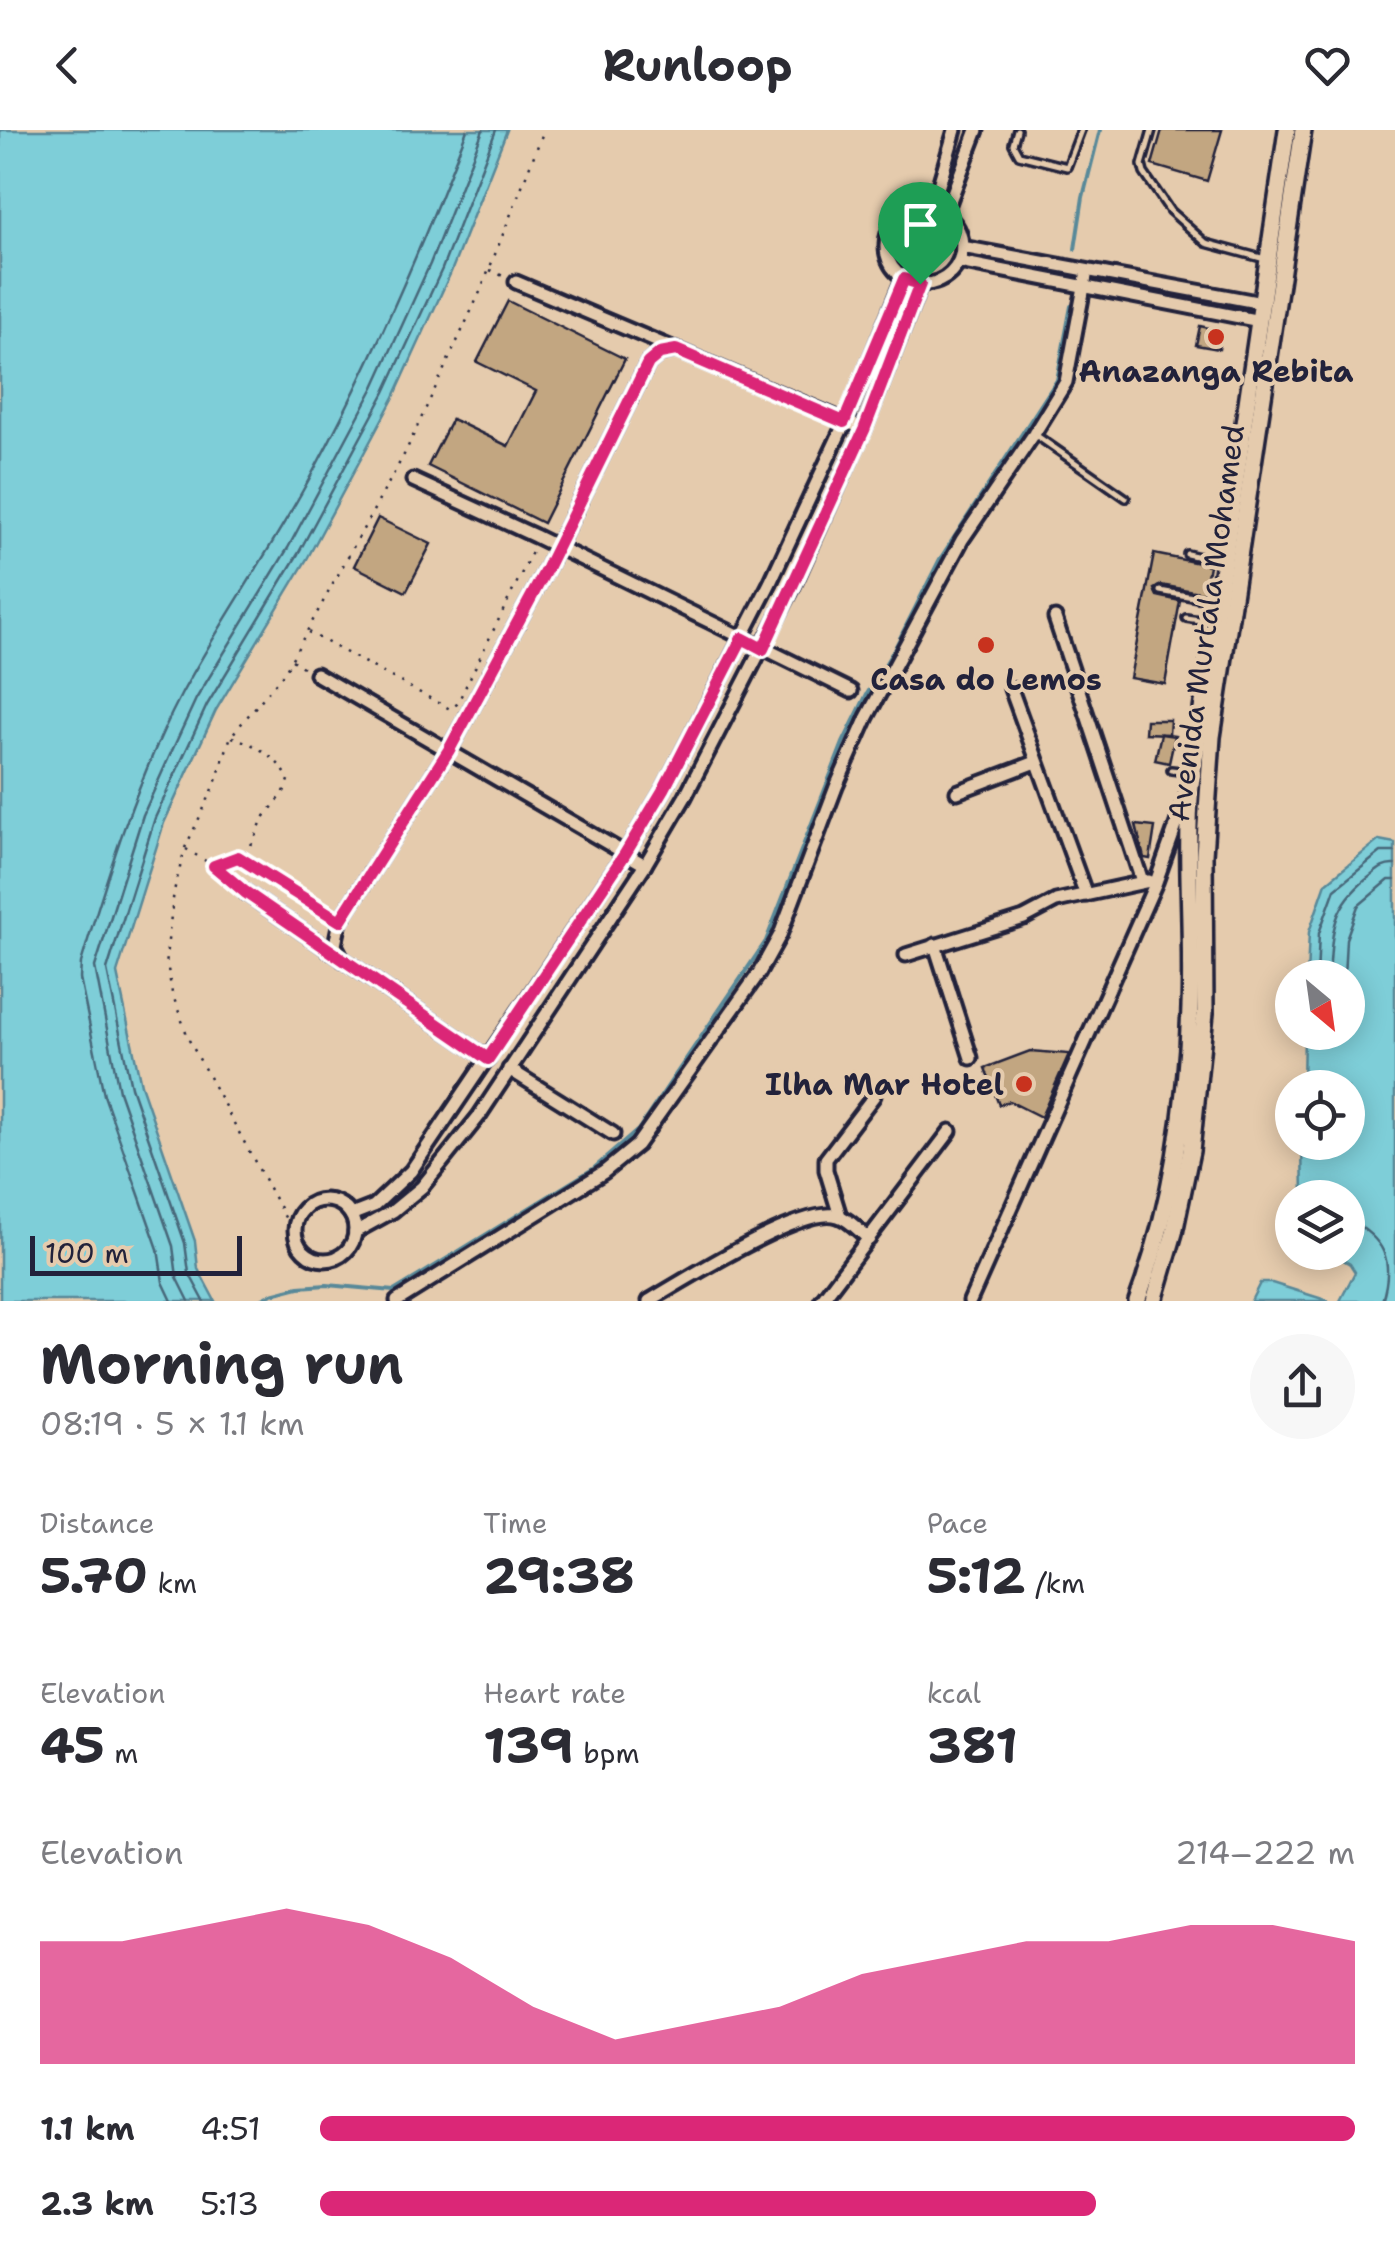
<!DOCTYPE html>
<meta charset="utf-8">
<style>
:root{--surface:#fff;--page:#f7f7f7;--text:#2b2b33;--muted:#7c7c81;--accent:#db2777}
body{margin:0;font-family:"Shantell Sans",sans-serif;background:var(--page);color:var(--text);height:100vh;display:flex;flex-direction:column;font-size:38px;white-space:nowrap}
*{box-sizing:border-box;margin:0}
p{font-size:32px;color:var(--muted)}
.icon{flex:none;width:55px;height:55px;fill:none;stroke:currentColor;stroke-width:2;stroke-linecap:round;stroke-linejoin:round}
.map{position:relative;height:1171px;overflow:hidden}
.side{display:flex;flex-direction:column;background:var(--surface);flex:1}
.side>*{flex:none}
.needle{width:65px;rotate:151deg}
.fabs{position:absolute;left:1275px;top:830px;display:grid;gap:20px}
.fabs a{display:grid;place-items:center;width:90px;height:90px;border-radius:50%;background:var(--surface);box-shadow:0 5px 25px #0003;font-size:50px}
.scale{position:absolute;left:30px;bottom:25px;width:212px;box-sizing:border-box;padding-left:10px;border:5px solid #22223b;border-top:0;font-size:28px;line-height:35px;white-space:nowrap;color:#22223b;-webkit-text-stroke:8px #e5cbad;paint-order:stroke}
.pin{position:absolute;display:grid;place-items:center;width:85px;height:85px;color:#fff;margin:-102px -42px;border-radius:50% 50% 50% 0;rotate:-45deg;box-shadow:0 0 10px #0007}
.pin .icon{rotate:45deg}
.round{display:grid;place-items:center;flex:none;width:105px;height:105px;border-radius:52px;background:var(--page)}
.headline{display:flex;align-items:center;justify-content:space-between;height:170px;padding:0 40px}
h1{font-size:55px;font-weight:700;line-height:75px}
.figures{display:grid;grid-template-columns:repeat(3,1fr);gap:15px;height:170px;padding:10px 40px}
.figures div{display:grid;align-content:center}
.figures b{font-size:50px;font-weight:700}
.figures small{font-size:28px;font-weight:400}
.figures p{font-size:28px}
.chart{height:280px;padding:20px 40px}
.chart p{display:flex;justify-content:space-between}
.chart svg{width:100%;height:180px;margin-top:10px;fill:var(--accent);opacity:.7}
ul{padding:0 40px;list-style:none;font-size:32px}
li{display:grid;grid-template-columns:160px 120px 1fr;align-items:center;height:75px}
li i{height:25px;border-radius:12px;background:var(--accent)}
header{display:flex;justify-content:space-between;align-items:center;height:130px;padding:0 40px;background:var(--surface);font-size:45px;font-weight:700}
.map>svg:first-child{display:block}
.water{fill:#7eced8;stroke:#598999;stroke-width:2.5}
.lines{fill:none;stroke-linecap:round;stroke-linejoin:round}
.shore{stroke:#47677a;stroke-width:2.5}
.stream{stroke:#598999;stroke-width:4}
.building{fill:#c2a681;stroke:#22223b;stroke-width:2.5}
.lane-casing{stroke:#22223b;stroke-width:12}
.street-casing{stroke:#22223b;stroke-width:19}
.secondary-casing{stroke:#22223b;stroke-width:22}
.path{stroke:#22223b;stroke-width:2.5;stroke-dasharray:2.5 8;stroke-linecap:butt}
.lane{stroke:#e5cbad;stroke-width:5}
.street{stroke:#e5cbad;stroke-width:11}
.secondary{stroke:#e5cbad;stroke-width:15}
.route-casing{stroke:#fff;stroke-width:20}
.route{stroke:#db2777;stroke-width:12}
.poi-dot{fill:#c8321e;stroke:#e5cbad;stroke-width:4}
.labels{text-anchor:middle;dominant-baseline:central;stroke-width:8;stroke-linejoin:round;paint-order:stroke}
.poi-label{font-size:30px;font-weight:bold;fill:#22223b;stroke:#e5cbad}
.street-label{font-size:30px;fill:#22223b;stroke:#e5cbad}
</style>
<header><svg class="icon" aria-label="back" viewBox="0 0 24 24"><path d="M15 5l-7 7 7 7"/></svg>Runloop<svg class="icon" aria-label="heart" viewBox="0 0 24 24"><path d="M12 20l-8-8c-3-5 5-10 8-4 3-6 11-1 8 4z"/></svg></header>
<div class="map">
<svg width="1395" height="1171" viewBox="0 0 1395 1171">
<rect width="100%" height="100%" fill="#e5cbad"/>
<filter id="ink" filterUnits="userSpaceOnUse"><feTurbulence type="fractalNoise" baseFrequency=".01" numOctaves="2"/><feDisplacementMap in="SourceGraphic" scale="20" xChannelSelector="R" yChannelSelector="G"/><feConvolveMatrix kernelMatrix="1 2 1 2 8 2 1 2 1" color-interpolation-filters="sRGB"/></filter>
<g filter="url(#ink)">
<g class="water">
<polygon points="0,0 507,0 451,142 394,267 307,429 216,580 164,693 117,843 141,955 195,1111 198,1139 215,1171 0,1171"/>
<polygon points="1379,710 1395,713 1395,1171 1340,1171 1355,1142 1350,1134 1331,1123 1348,1122 1348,1068 1303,1067 1302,1013 1348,1012 1348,958 1303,957 1304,903 1348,902 1348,848 1307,847 1309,802 1326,753"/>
<polygon points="1260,1153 1272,1153 1329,1171 1251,1171"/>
</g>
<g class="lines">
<g class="shore">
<polyline points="1317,848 1319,803 1335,759 1381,722 1395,722"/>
<path d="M 1329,848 C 1332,803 1331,777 1368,748 C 1377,741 1383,734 1395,735"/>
<polyline points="1344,848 1346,809 1358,776 1389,750 1395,750"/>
<path d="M 1348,1089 C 1384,1109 1395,1129 1382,1171"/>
<path d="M 172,1171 L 163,1152 L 158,1119 L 104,965 L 80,849 L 81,833 C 109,740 137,649 182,563 C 223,487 274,416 314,340 C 373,230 422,117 467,0"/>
<polyline points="189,1171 177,1147 173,1116 119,961 95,837 143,685 170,625 196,569 288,418 374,257 430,134 483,0"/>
<polyline points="204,1171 189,1143 185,1113 131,957 107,840 155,688 207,575 298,424 385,262 442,139 496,0"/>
</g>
<g class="stream">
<polyline points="1075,119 1083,67 1100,0"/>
<polyline points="259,1171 272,1164 299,1157 327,1155 394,1161 593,1039 638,1000 766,811 843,613 867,564 895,518 940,429 1057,250 1071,176"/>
</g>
</g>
<g class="building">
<polygon points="1162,0 1222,0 1207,51 1152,35"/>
<polygon points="508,171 625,229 543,393 428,336 452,289 508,316 536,261 477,232"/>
<polygon points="1200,196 1222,201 1219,219 1196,215"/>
<polygon points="378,388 431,414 406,462 354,436"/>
<polygon points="1154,424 1209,435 1204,463 1161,455 1154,459 1157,466 1180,471 1165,554 1130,548"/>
<polygon points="1146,590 1170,590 1169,604 1145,603"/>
<polygon points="1161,604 1175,606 1169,633 1155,630"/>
<polygon points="1136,695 1155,697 1150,729 1144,728"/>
<polygon points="1030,921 1069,924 1041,987 1009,971 999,975 985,938"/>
</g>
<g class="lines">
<defs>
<g id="lane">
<polyline points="1017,0 1013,14 1019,25 1067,37 1081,0"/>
<polyline points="1152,0 1142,35 1144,43 1170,81 1206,113 1265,129"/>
<polyline points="1037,306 1126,368"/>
<polyline points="1187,424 1222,432"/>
<polyline points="1160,461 1215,471"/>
<polyline points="1186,488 1213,492"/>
<polyline points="1171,640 1190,642"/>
</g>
<g id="street">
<circle cx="924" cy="116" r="38"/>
<polyline points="932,79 955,0"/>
<polyline points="945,84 977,0"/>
<polyline points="962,117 1262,173"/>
<polyline points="959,132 1260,191"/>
<polyline points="516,152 864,299"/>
<polyline points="413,350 535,406 851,561"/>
<polyline points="1055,488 1142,751"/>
<polyline points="316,544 645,735"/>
<polyline points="1011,559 1086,765"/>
<polyline points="957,662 1036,632"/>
<polyline points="245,762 488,929"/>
<polyline points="935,815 971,928"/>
<polyline points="906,825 1024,788 1056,771 1149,751"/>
<polyline points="343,830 335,815 340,791 449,620 547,438 648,233 660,223 676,220"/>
<polyline points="509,939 613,1004"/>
<circle cx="325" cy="1100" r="30"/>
<polyline points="351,1085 374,1076 411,1041 625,724 664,659 770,453 845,292 903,149"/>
<polyline points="840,1086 826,1040 826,1029 874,966"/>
<polyline points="355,1102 393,1081 422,1057 479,986 645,735 685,667 790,463 864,299 920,155"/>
<polyline points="397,1171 604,1042 637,1015 759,843 780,805 836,657 867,587 962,410 1034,304 1066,252 1087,141"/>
<path d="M 649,1171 C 683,1151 804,1074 838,1086 C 849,1089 860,1102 869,1109"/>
<polyline points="821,1171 950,1001"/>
<polyline points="970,1171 1156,752 1186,668"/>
</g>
<g id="secondary">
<path d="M 1137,1171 C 1171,1080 1187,974 1190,877 C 1193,803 1185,729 1191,655 L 1287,0"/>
<polyline points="1154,1171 1174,1103 1191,1021 1205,883 1204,725 1212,607 1303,0"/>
</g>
</defs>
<use href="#lane" class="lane-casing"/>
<use href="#street" class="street-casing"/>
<use href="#secondary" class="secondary-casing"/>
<g class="path">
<polyline points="490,140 505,147"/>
<polyline points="308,502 450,579 457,574 533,420"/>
<polyline points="292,530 306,539"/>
<path d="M 232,607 C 255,614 278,627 289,650 C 284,666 276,672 266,685 C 253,704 260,711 238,727 L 330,785"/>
<polyline points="186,719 214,736 237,728"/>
<polyline points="216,737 236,754"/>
<polyline points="295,1106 189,910 172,863 166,827 174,761 185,718 214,657 231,606 284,543 405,323 481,160 544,0"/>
</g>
<use href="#lane" class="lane"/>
<use href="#street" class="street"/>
<use href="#secondary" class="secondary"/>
</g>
</g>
<g class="lines" filter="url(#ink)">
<defs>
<polygon id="route" points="904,149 920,154 864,300 763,519 742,508 664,659 625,724 488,929 245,762 214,736 238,727 340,791 449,620 547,438 648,233 660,223 676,220 844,292"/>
</defs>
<use href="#route" class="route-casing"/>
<use href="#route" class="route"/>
</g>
<g class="poi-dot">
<circle cx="1216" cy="207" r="10"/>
<circle cx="986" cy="515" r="10"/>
<circle cx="1024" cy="954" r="10"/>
</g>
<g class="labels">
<g class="poi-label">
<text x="1216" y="241">Anazanga Rebita</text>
<text x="986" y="549">Casa do Lemos</text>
<text x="1004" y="954" text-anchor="end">Ilha Mar Hotel</text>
</g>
<g class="street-label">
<text transform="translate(1206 493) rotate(-82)">Avenida Murtala Mohamed</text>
</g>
</g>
</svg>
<div class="fabs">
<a><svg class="needle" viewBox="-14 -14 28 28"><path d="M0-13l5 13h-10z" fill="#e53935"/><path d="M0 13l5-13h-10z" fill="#7c7c81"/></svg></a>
<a><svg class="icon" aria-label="locate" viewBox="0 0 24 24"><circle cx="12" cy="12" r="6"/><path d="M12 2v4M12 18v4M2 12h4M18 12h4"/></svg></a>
<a><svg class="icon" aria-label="layers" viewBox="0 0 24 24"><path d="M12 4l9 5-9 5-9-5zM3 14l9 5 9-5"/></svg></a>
</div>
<div class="scale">100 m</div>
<div class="pin" style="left:920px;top:154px;background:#1e9e55"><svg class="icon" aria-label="arrive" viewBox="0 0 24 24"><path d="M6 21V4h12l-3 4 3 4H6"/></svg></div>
</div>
<section class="side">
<div class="headline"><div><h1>Morning run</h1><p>08:19 · 5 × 1.1 km</p></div><a class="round"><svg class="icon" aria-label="share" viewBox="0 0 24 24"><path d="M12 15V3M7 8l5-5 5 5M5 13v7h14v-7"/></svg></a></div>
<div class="figures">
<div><p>Distance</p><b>5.70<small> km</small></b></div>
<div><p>Time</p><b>29:38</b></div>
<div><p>Pace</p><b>5:12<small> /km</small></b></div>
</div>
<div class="figures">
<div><p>Elevation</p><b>45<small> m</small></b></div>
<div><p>Heart rate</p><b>139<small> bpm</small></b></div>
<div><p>kcal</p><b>381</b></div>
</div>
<div class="chart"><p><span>Elevation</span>214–222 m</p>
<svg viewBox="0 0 160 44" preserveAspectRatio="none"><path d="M0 44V14L10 14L20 10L30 6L40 10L50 18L60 30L70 38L80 34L90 30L100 22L110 18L120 14L130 14L140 10L150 10L160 14V44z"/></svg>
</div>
<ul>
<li><b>1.1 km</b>4:51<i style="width:100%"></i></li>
<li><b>2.3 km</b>5:13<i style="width:75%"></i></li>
</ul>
</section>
